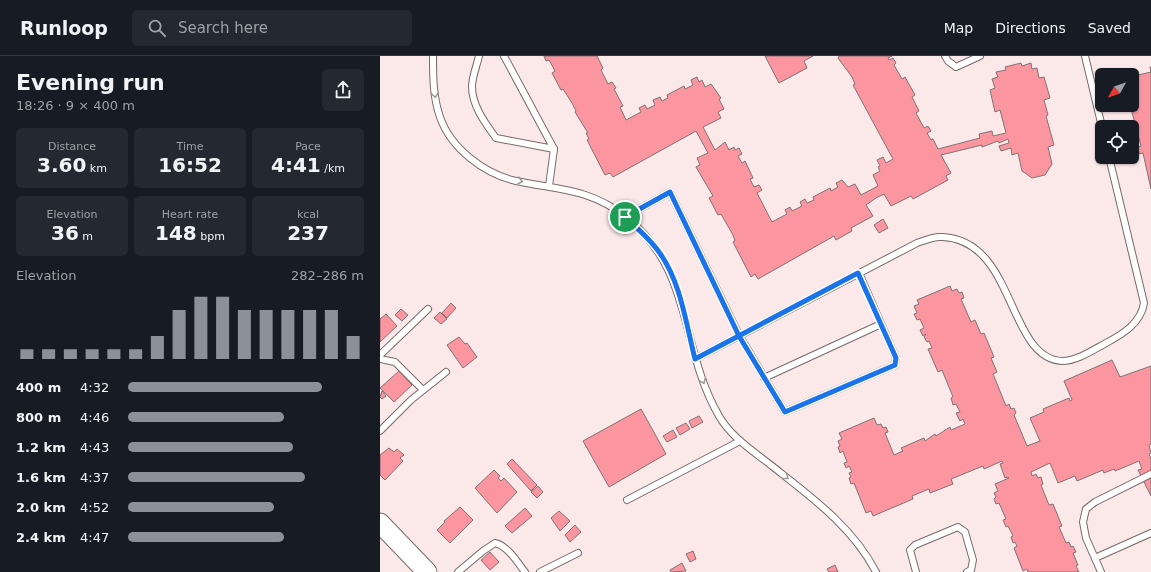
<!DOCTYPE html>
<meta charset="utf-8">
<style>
:root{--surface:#171b24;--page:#242831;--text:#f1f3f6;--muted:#9ea1a6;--line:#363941;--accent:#8c9099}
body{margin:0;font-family:"DejaVu Sans",sans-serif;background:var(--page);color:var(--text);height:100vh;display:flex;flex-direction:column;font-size:15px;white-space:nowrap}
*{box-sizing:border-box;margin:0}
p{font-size:13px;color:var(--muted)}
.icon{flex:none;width:22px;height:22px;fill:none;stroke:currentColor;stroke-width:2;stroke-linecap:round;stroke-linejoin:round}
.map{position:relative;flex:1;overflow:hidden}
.side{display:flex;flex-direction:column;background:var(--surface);width:380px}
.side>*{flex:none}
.needle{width:26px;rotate:230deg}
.buttons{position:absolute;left:715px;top:12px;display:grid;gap:8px}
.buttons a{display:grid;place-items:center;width:44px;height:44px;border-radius:6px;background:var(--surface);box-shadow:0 1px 3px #0004;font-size:20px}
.pin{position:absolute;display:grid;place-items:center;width:34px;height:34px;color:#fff;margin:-17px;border:2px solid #fff;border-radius:50%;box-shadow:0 1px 4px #0007}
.round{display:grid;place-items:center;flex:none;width:42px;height:42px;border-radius:6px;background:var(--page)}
.overview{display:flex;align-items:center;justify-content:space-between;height:68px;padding:0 16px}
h1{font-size:22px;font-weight:700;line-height:30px}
.metrics{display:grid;grid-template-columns:repeat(3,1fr);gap:6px;height:68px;padding:4px 16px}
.metrics div{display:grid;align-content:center;border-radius:6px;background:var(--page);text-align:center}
.metrics b{font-size:20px;font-weight:700}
.metrics small{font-size:11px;font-weight:400}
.metrics p{font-size:11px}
.chart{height:112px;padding:8px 16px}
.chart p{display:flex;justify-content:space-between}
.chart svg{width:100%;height:72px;margin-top:4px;stroke:var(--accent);stroke-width:6}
ul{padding:0 16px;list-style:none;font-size:13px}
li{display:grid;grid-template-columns:64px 48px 1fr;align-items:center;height:30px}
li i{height:10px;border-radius:5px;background:var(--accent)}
header{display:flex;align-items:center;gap:24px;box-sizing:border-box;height:56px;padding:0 20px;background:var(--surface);border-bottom:1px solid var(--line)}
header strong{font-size:19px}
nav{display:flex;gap:22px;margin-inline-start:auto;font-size:14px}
.search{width:280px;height:36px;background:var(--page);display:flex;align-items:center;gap:10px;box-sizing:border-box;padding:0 14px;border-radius:6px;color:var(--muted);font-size:15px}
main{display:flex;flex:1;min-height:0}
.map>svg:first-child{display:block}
.building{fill:#fb96a0;stroke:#817273}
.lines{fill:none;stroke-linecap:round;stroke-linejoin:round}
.service-casing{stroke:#786969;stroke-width:8}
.primary-casing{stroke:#786969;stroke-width:21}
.service{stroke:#fff;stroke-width:6}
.primary{stroke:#fff;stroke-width:19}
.oneway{stroke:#9c999a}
.route-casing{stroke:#fff;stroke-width:8}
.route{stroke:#1a73e8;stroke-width:5}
</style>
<header>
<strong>Runloop</strong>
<div class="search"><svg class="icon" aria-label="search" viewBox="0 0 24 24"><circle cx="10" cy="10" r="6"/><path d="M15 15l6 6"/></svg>Search here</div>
<nav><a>Map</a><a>Directions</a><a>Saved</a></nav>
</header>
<main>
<section class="side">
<div class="overview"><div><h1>Evening run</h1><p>18:26 · 9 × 400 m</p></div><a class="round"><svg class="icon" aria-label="share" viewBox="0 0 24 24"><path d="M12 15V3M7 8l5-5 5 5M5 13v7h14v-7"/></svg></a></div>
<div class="metrics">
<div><p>Distance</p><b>3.60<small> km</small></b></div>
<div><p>Time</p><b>16:52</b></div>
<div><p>Pace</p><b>4:41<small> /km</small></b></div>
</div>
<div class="metrics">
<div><p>Elevation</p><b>36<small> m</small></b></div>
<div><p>Heart rate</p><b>148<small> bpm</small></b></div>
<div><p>kcal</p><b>237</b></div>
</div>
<div class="chart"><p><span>Elevation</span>282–286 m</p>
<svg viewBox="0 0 160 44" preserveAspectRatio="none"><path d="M5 44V38M15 44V38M25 44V38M35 44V38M45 44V38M55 44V38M65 44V30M75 44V14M85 44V6M95 44V6M105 44V14M115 44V14M125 44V14M135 44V14M145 44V14M155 44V30"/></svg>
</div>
<ul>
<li><b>400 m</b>4:32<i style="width:82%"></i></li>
<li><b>800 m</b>4:46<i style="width:66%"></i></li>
<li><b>1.2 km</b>4:43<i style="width:70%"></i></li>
<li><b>1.6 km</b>4:37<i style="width:75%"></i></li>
<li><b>2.0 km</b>4:52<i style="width:62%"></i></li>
<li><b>2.4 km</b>4:47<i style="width:66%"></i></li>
</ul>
</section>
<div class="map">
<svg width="771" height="516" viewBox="0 0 771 516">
<rect width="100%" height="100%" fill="#fbe9ea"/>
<g class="building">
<polygon points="164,0 217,0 223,12 221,14 228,28 232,26 236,32 234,33 243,50 240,51 246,64 261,56 259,52 265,49 267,53 275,49 273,44 280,41 282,45 288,42 287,39 304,30 305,33 313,29 311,24 317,21 319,26 322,24 325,31 331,28 341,42 339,43 344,53 338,56 341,62 323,71 335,94 345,86 349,94 354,91 355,94 359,92 362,98 358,100 362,107 365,105 373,122 370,123 374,131 379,129 382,134 377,137 392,166 407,158 405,154 410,151 412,155 422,150 420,146 425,143 427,147 434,144 433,141 450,132 451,135 458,131 456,127 462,124 468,131 475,128 481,139 498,130 493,119 500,115 498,111 500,110 497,104 503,101 506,107 513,103 473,29 475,28 472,21 458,2 459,0 512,0 508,2 509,4 513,2 516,7 514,9 522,23 525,21 535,39 532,41 539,55 536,57 544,72 548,70 551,75 547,77 551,84 553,83 558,93 600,82 599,78 612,75 613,80 626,77 620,54 615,56 610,34 615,32 612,23 618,21 616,16 626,14 625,11 641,7 642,10 651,7 652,13 657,12 659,22 664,21 670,42 664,44 668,59 666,60 674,89 668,91 672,108 665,119 652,122 642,115 638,97 632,99 631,92 621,95 619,90 629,87 628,83 619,87 618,85 602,91 602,89 561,99 571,117 566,120 568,124 533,143 531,140 511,150 504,138 496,142 486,149 493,160 471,172 472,175 456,184 454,180 378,223 375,218 371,221 353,186 355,185 353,179 341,158 338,159 329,142 333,140 316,111 320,109 317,102 328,97 316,75 233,121 230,117 225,119 207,84 209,83 206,77 208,77 195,56 196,55 192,47 183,33 181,34 172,17 175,15 169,4 166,5"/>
<polygon points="385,0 433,0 424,5 427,12 399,27"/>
<polygon points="770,11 771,11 771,133 763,97 759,98 758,91 761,90 750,49 752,49 751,16 758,15 758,19 771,16"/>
<polygon points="503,163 508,172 499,177 494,169"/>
<polygon points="570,230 572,235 577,233 579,237 582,236 584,242 581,243 591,266 595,264 601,278 604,277 614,301 611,302 617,316 613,318 626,350 629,348 631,353 634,352 636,357 634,359 647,390 660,385 650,362 664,356 663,353 689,342 690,345 692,344 684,325 732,304 740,321 771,310 771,388 769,389 771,397 769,398 771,403 771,440 758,414 762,413 759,405 735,415 734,413 724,417 723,414 697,425 695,420 678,427 670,407 651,416 652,420 656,418 658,422 661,421 663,428 661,429 669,449 673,448 682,470 679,471 686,487 689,486 691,491 693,490 696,496 693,497 698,509 696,510 699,516 648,516 647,513 643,515 634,492 637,490 635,486 633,487 631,481 633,480 628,470 626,471 623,464 626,463 619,447 616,448 614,443 616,441 614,437 618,435 615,428 629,422 628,421 625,422 620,408 623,407 622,405 604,413 603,410 571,423 573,428 550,437 549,433 532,440 533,443 493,460 491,455 486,457 474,427 471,428 469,422 471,421 469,417 472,416 469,410 466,412 464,407 467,406 463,395 460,397 458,391 460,390 458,385 462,383 459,377 494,362 497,369 501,368 503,372 506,371 508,376 505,377 514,399 523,395 521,392 544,382 545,385 555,378 556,380 570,371 571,374 585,368 583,363 580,365 576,357 580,356 576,348 573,349 571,342 573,341 562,314 558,316 548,293 552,292 549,285 547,286 544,281 546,278 543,280 540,274 544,272 540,263 537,264 534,258 537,257 534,250 539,248 537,244"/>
<polygon points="71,247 76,252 67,262 62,257"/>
<polygon points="21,253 28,259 22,265 15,259"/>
<polygon points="60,256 67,263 61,268 54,262"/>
<polygon points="6,258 17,270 0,286 0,263"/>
<polygon points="79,281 85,288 87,287 97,301 83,312 67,289"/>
<polygon points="19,315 32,329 14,346 0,332"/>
<polygon points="2,335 6,340 2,343 0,341"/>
<polygon points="261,353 286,398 229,431 203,385"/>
<polygon points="319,360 323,366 312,372 309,365"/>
<polygon points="306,367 310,373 300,379 296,372"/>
<polygon points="293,374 297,381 287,386 283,380"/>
<polygon points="9,392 14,396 17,393 24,399 20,402 23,405 5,424 0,419 0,399"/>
<polygon points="132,403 157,429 151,435 127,408"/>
<polygon points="114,414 120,420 118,422 121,425 124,422 137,436 117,457 95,432"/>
<polygon points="158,430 163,436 157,442 151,436"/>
<polygon points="80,451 93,464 70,487 57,474 65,466 64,465"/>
<polygon points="145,452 152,460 132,477 125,470"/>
<polygon points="179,455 190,465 180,475 171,462"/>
<polygon points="195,469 201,476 190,486 185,479"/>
<polygon points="313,495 316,503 310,506 306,498"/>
<polygon points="110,496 119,506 110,514 101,504"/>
<polygon points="302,507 306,515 291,516 290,514"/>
<polygon points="455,509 458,516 449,516 447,513"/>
</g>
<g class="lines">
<defs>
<g id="service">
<path d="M 53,0 C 53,21 53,41 60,61 C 71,93 105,118 136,125 C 178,134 209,132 246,161 C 314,215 299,291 339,360 C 351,381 373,395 392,410 C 430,440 473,471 496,516"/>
<path d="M 99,0 C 97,9 92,21 92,31 C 92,50 106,68 116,82 L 174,93 L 124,0"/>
<polyline points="565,0 568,5 576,11 600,0"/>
<polyline points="705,0 722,71"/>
<polyline points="169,130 174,93"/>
<polyline points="245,161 290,136 359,279 405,356 515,309 516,302 479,217"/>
<polyline points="0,299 48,253"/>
<polyline points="0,303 15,306 43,334"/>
<path d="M 315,303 L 537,187 C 545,184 554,180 563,181 C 636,185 627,302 682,305 C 697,305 713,294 726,287 C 743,278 761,267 764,247 L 729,101"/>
<polyline points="384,322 501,268"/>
<polyline points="0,375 31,344 66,316"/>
<polyline points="247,444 360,385"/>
<polyline points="715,502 771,477"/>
<path d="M 78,516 L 103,495 L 115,487 C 128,490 137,506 145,516"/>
<polyline points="160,516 198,497"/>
<polyline points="536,516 530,494 535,489 578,471 585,476 593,504 591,514 587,516"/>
<polyline points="721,516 706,482 703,466 706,453 715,446 771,418"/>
</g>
<polyline id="primary" points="0,467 47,516"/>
</defs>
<use href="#service" class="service-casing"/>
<use href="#primary" class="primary-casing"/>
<use href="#service" class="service"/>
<use href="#primary" class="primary"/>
</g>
<defs><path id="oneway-chevron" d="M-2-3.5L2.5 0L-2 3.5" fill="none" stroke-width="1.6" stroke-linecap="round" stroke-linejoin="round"/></defs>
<g class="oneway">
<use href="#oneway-chevron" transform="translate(55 39) rotate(82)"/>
<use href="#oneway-chevron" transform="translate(140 125) rotate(10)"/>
<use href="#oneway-chevron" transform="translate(323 325) rotate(66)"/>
<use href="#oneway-chevron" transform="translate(406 421) rotate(38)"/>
</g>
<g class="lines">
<defs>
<path id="route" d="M 245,161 L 290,136 L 359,280 L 405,356 L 515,309 L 516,302 L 478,217 L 315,303 C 306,268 301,226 279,196 C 270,183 257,172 245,161"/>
</defs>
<use href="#route" class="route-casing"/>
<use href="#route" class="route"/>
</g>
</svg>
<div class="buttons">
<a><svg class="needle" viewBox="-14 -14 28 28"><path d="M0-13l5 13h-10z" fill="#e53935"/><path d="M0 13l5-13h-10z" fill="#9ea1a6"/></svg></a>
<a><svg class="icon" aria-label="locate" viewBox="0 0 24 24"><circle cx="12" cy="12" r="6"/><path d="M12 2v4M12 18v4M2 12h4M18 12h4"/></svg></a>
</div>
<div class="pin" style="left:245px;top:161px;background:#1e9e55"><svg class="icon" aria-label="arrive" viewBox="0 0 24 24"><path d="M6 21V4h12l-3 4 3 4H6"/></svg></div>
</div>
</main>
